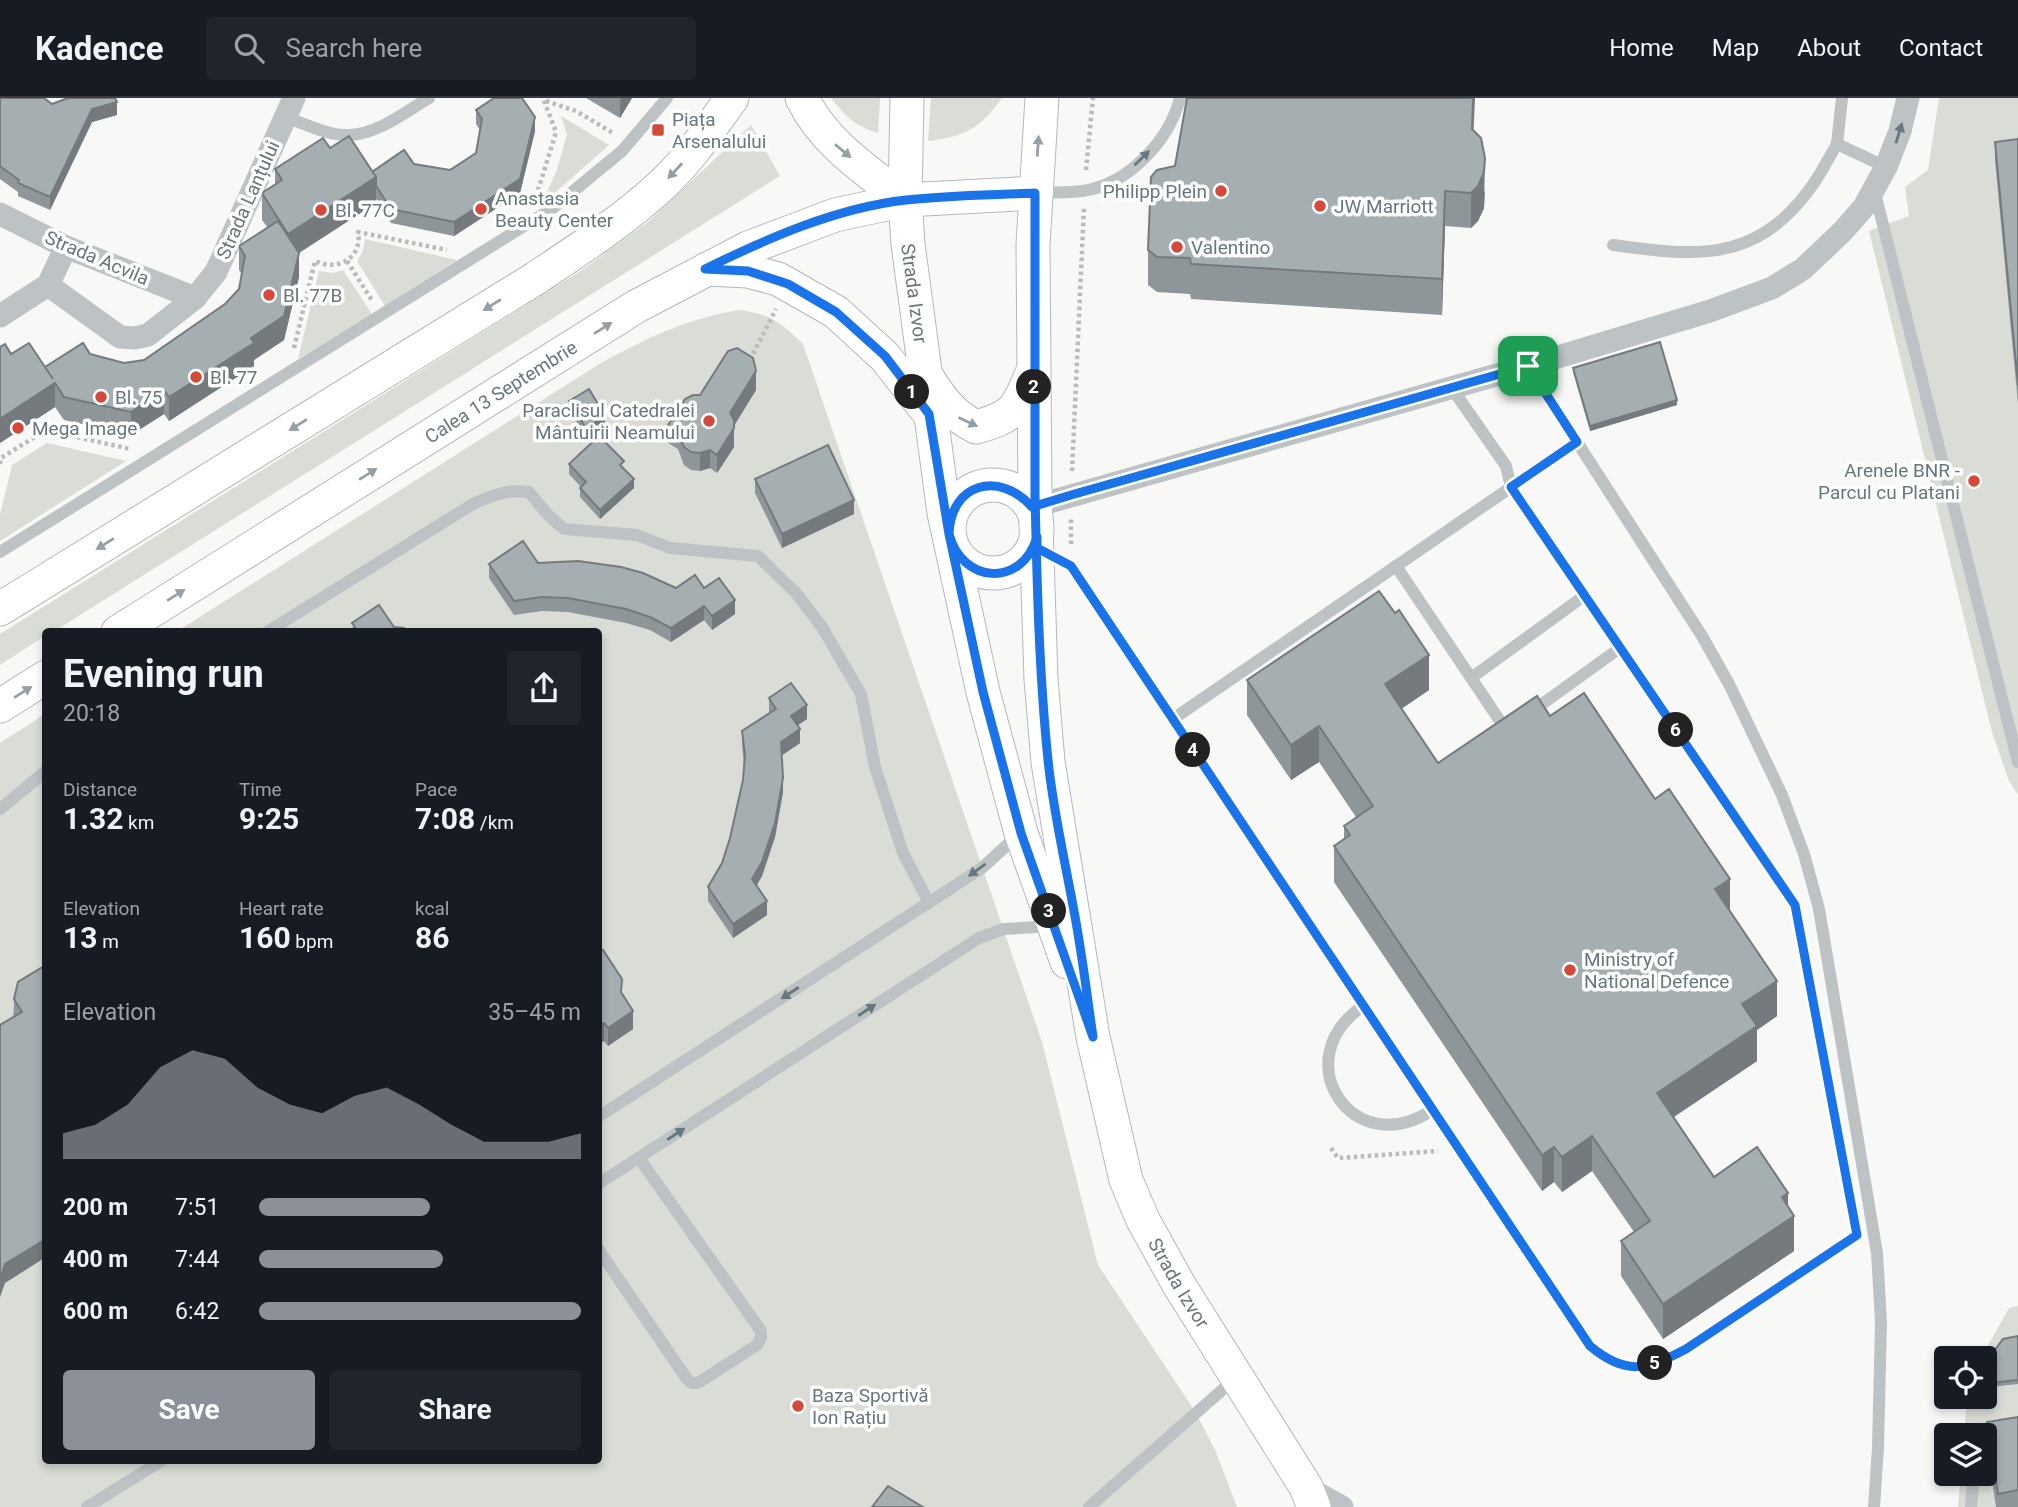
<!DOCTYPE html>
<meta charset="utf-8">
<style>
:root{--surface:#171b24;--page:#20242c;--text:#f1f3f6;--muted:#9ea1a6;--line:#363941;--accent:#8c9099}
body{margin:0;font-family:Roboto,sans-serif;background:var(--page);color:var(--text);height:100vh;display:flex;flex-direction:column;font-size:26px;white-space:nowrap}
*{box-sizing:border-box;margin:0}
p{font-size:23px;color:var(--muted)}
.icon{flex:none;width:38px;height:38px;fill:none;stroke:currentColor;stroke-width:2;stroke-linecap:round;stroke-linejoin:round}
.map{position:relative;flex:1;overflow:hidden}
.sheet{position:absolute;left:42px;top:530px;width:560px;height:836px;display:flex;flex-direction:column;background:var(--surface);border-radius:7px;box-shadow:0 4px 10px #0003}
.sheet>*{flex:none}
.fabs{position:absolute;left:1934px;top:1248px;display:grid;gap:14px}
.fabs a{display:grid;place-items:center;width:63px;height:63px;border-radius:7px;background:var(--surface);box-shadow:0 4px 10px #0003;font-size:35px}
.pin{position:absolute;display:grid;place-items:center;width:60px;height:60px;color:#fff;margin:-30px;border-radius:14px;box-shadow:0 4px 10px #0006}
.km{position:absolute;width:35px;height:35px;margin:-18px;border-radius:50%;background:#222;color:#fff;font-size:19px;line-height:35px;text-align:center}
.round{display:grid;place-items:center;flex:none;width:74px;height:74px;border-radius:7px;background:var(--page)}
.overview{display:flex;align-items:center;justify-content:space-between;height:119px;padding:0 21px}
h1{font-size:38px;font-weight:700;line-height:52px}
.figures{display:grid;grid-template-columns:repeat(3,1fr);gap:10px;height:119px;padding:7px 21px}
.figures div{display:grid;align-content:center}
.figures b{font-size:30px;font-weight:700}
.figures small{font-size:19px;font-weight:400}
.figures p{font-size:19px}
.chart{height:196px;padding:14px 21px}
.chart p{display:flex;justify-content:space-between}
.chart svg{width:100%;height:126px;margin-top:7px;fill:var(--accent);opacity:.7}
.action{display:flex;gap:14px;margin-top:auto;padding:14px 21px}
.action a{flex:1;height:80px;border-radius:7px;background:var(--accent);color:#fff;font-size:28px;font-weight:700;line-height:80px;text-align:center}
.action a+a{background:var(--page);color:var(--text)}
ul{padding:0 21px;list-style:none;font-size:23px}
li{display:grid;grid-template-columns:112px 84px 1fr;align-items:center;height:52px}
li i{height:18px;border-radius:9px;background:var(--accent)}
header{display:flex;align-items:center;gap:42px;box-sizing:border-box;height:98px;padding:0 35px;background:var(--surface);border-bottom:2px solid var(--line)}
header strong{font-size:33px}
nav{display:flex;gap:38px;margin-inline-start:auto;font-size:24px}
.search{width:490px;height:63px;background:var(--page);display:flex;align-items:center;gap:18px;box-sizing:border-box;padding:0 24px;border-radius:7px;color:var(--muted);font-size:26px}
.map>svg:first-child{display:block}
.green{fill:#d9ddd5}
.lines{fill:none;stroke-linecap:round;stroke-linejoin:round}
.secondary-casing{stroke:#b2b9bc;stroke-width:35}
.path{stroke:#b8bcbe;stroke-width:4.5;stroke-dasharray:3.5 3.5;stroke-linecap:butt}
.lane{stroke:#bdc3c5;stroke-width:12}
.street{stroke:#bdc3c5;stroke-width:23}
.secondary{stroke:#fff;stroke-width:33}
.wall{fill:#8e9699}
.shaded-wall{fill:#747a7d}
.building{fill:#a5afb2;stroke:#747a7d;stroke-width:2}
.oneway{fill:#66777e}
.oneway2{fill:#94a0a5}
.route-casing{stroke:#fff;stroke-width:14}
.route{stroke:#1a73e8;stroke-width:9}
.poi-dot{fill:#d4493a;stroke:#fff;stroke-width:2.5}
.labels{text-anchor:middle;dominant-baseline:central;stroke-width:7;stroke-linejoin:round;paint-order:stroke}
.poi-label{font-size:19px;fill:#66777e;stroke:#fff;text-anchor:start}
.street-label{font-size:19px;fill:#66777e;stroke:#fff}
</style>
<header>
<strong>Kadence</strong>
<div class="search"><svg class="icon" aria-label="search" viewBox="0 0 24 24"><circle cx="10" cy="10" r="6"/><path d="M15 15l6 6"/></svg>Search here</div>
<nav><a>Home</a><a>Map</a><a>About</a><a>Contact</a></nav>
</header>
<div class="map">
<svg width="2018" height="1409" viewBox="0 0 2018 1409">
<rect width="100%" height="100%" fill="#f8f8f6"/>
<g class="green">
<path d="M 831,0 L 880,0 L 878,35 C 855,28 845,18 831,0 Z"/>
<path d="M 931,0 L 1002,0 C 981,30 964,39 928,43 Z"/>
<polygon points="1939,0 2018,0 2018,697 2009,683 1992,634 1869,133 1909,118 1905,89 1928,72"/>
<polygon points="561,18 609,47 541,107 557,72 567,36"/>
<polygon points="751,27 780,78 53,534 46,534 45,538 0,567 0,536 582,172 648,124"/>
<polygon points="365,141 457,162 385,208 357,163 363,153"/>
<polygon points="343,172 372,216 298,261 319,173 333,175"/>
<path d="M 739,212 C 771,216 780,224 803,246 L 1042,944 L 1098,1167 L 1196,1315 L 1216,1354 L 1237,1409 L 0,1409 L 0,645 L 45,616 L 46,1363 L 598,1363 L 598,534 L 176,534 L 601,265 C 644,241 689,220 739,212 Z"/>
<polygon points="47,345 126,363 0,443 0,417 12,367"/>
<polygon points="2018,1208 2018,1409 1958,1409 1961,1376 1984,1376 1984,1337 1964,1337 1967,1299 1984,1298 1984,1260 1981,1260 2009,1210"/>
</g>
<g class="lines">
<defs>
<g id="secondary">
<path d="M 802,0 C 824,45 866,72 905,102"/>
<path id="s1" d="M 907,0 L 905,102 L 908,146 L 944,415 L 983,594 L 1021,735 L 1067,864"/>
<path id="s2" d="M 1042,0 L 1033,147 L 1035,397 L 1041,581 L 1048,664 L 1093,939 L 1126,1082 L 1143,1122 L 1179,1187 L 1306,1389 L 1314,1409"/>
<polyline points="707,171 748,173 778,181 836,214 885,259 928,314"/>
<path d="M 927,279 C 941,301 952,317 976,329 C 1014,319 1018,310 1032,275"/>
<circle cx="993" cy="431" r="44"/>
<path d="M 0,511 L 536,180 C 581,150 626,121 665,84 C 691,59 711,29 732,0"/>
<path id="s3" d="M 118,534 L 637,208 L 748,150 L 835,117 L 905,102 L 1035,95"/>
<polyline points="0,608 46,579"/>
</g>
</defs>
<use href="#secondary" class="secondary-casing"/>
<g class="path">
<polyline points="546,3 576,13 613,35"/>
<polyline points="1086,72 1093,0"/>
<polyline points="536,99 556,34 543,0"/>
<polyline points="347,163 373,204"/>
<path d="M 294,250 L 315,163 C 337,174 363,160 358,134 L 447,152"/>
<polyline points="750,262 776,211"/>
<polyline points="0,366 1,360 46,332 130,351"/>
<polyline points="1072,373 1084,109"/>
<polyline points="1071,446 1071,420"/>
<polyline points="1331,1050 1338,1060 1438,1053"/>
</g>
<g class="lane">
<polyline points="1842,0 1837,46 1886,69"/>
<path d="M 286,19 C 305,26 329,38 349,37 C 378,36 405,14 429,0"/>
<polyline points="1874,91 2018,664"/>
<path d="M 1038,95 C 1053,94 1068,95 1082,93 C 1128,87 1169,43 1180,0"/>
<path d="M 1613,147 C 1694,158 1754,166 1809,92 C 1820,78 1828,61 1837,46"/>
<polyline points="1528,268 1702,538 1729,586 1782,697 1804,756 1819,811 1877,1155 1881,1224 1878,1350 1874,1409"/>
<path d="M 1039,451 L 1071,468 L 1589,1248 C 1626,1278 1646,1272 1686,1251 L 1857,1137 L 1795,807 L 1511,389 L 1506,368 L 1451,289"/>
<polyline points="0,454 553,110 622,53 667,0"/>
<polyline points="1396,468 1506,632 1510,629"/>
<path d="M 267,534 L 473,406 C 493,397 508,391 529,394 L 548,417 L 564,431 L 637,437 L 670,450 L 758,458 L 796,495 L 822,529 L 861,596 L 875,669 L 903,755 L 929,805"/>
<polyline points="1471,580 1584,498"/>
<polyline points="1531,614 1620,550"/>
<polyline points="1173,621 1577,344"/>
<polyline points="0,711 46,673"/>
<path d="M 1363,908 C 1284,962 1354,1065 1432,1012"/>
<polyline points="598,1019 982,770 1018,737"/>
<polyline points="598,1086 979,840 1004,831 1054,828"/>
<polyline points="598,1151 687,1281 692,1285 698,1285 757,1247 761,1240 761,1233 639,1060"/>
<polyline points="87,1409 161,1363"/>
<polyline points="1089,1409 1237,1279"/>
<polyline points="1971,1409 1974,1376"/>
</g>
<g class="street">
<polyline points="0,116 66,149 195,200"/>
<polyline points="48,187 120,239 135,240 148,237 195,200 216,174 294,0"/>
<polyline points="0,218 48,187 66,149"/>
<polyline points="1032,409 1528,268 1710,213 1772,190 1803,171 1843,133 1864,109 1886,69 1900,33 1908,0"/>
<polyline points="1306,1389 1342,1409"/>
</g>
<use href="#secondary" class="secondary"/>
</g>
<g class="wall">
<polygon points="0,0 52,6 117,17 92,24 50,112 18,98 18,94 0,81"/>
<polygon points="586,0 632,0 620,20"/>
<polygon points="476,12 535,33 520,95 454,138 391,125 376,101 376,105 299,155 299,179 284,242 254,262 254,268 169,323 164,316 131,337 64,322 55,309 0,345 11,256 45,270 90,256 124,265 144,262 225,206 239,191 242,176 239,172 239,148 268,130 262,122 262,95 275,87 275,71 330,50 372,74 414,66 450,72 476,55 480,32 476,26"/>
<polygon points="1473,33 1485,96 1484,110 1478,123 1471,130 1445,128 1442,217 1191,201 1190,196 1157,194 1148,187 1148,152 1175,68"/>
<polygon points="2018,41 2018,306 1995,62 1995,44"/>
<polygon points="1573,270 1677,307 1590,333 1573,274"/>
<polygon points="756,292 734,328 734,349 717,375 710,370 700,373 691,372 684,367 678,351 668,345 668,327 700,297"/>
<polygon points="569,303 605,327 586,339 569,312"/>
<polygon points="569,366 624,370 634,390 600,421 580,399 580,390 581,389 569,376"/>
<polygon points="755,381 854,416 782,450 755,395"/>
<polygon points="538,465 676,490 704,490 735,516 712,532 704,522 671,544 650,532 626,525 568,514 542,513 514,517 489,480 489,466"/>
<polygon points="1395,515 1429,592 1401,611 1438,665 1550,618 1730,813 1777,918 1757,932 1757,963 1674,1019 1714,1079 1788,1108 1794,1153 1663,1241 1621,1178 1621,1143 1634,1134 1592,1073 1562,1094 1554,1084 1542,1093 1334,784 1334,748 1344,741 1344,728 1356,719 1319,664 1291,682 1247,617 1247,582"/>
<polygon points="769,600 807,621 798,627 800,645 782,657 783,694 775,739 762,778 757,787 767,817 733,840 708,803 708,789 722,765 730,740 743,682 744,666 742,647 742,633 769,615"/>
<polygon points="598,851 622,896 633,931 608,948 604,943"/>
<polygon points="46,867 5,1185 14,901"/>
<polygon points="2018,1238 2018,1286 1990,1289 1989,1260"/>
<polygon points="2018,1319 2018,1409 1996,1409 1987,1350 1987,1324"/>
</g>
<g class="shaded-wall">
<polygon points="621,0 632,0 620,20 620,2"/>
<polygon points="1473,0 1475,0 1472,66 1472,31"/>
<polygon points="117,4 117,17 92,24 50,112 50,99 92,11"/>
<polygon points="535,19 535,33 520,95 454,138 454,124"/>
<polygon points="1485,60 1484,110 1478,123 1471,130 1471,95"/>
<polygon points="376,79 376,105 288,162 288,136"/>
<polygon points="1445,93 1445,128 1442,217 1442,181"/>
<polygon points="299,155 299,179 284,242 254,262 254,268 169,323 169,299 251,240"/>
<polygon points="756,273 756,292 730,334 730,315"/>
<polygon points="55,285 55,309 0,345 0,321"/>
<polygon points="164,292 164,316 131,337 131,314"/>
<polygon points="1677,302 1677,307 1590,333 1590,328"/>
<polygon points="605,318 605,327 586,339 586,330"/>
<polygon points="734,330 734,349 717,375 717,357"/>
<polygon points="710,352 710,370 700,373 700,355"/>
<polygon points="634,381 634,390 600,421 600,412"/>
<polygon points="854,402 854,416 782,450 782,436"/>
<polygon points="735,502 735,516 712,532 712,518"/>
<polygon points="704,508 704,522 671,544 671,530"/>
<polygon points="1429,557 1429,592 1385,622 1385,586"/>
<polygon points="807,607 807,621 791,632 791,618"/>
<polygon points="1319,628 1319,664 1291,682 1291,647"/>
<polygon points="800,631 800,645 781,658 781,644"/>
<polygon points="783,680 783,694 775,739 762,778 752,795 752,781"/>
<polygon points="1730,781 1730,816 1715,791"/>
<polygon points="767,803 767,817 733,840 733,826"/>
<polygon points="1777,883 1777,918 1757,932 1757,963 1657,1030 1657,995 1742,906"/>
<polygon points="633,913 633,931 608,948 608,930"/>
<polygon points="604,925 604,943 598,947 598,929"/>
<polygon points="1592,1038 1592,1073 1562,1094 1562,1059"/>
<polygon points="1554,1049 1554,1084 1542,1093 1542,1057"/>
<polygon points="1788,1095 1788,1122 1794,1118 1794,1153 1663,1241 1663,1206 1782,1099"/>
<polygon points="46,1141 46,1159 5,1185 0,1199 0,1181 5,1166"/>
</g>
<g class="building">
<polygon points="0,0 44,0 52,6 68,0 115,0 117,4 92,11 50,99 18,85 19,82 0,68"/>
<polygon points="494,0 522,0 535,19 520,81 454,124 391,111 376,88 376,79 372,74 404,52 414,66 450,72 476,55 482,21 476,12"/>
<polygon points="1187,0 1473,0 1472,31 1481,40 1485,60 1484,74 1478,88 1471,95 1445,93 1442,181 1191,166 1190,160 1157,159 1148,152 1151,79 1157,72 1175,68"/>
<polygon points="349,38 376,79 288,136 262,95 282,82 275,71 323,40 330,50"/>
<polygon points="2018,41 2018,287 1995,44"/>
<polygon points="278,123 299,155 284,218 251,240 254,245 169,299 164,292 131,314 64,299 55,285 0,321 0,249 5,246 11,256 29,245 53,281 45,269 83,245 90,256 124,265 144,262 225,206 239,191 245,158 239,148"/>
<polygon points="1660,244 1677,302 1590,328 1573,270"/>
<polygon points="737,250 753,260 756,273 730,315 734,322 734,330 717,357 710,352 700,355 691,354 684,349 678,332 668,327 685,301 693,297 700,297 728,253"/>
<polygon points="589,291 605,318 586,330 569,303"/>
<polygon points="599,338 624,363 620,367 634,381 600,412 580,390 586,384 569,366"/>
<polygon points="828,347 854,402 782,436 755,381"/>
<polygon points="523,443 538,465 578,463 621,469 643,475 676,490 695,477 704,490 719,480 735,502 712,518 704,508 671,530 650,519 626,511 568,500 542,499 514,503 489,466"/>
<polygon points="1379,493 1395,515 1399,512 1429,557 1385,586 1438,665 1537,598 1550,618 1584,595 1655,701 1669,691 1700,737 1730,781 1715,791 1777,883 1742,906 1757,928 1657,995 1714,1079 1757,1049 1788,1095 1782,1099 1794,1118 1663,1206 1621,1143 1650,1123 1592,1038 1562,1059 1554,1049 1542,1057 1334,748 1350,737 1344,728 1373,708 1319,628 1291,647 1247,582"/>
<polygon points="379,507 394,529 404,530 406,534 348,534 355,529 352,525"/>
<polygon points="791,585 807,607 791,618 800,631 781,644 783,680 775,725 762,764 752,781 767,803 733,826 708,789 722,765 730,740 743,682 745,657 742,633 776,611 769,600"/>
<polygon points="598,851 603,852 622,881 621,894 633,913 608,930 604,925 598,929"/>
<polygon points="46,867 46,1103 43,1105 46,1108 46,1141 5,1166 0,1181 0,927 22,914 14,901 18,884"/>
<polygon points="2018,1238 2018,1282 1990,1285 1989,1260 2003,1241"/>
<polygon points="2018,1319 2018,1392 1998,1396 1987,1324"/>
<polygon points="888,1388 923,1409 872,1409"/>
</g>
<defs><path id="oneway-solid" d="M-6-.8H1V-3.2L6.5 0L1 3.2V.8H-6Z" transform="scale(1.75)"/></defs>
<g class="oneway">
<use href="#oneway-solid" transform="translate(1899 35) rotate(-73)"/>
<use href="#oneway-solid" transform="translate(1142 60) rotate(-44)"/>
<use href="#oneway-solid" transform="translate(977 772) rotate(144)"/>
<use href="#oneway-solid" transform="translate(790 895) rotate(147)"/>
<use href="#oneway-solid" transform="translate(867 912) rotate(-33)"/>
<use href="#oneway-solid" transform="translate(676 1036) rotate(-33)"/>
</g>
<g class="oneway2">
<use href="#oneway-solid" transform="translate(1038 48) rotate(-86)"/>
<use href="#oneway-solid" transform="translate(843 53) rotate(40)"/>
<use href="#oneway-solid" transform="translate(675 73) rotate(133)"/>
<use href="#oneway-solid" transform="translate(492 207) rotate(148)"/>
<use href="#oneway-solid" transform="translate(603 230) rotate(-32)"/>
<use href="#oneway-solid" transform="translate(968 324) rotate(25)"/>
<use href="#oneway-solid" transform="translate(298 327) rotate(148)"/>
<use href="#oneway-solid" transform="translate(368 376) rotate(-32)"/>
<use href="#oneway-solid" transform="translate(105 446) rotate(148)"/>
<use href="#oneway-solid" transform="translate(176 497) rotate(-32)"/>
<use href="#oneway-solid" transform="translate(23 594) rotate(-32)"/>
</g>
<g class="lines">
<defs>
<path id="route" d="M 1528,268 L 1071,397 L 1035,408 L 1032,409 C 999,372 951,385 949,436 L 929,316 L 885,258 L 836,214 L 788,186 L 748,173 L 705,171 C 768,140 836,110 906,102 C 949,97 992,97 1035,95 L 1035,397 C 1037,485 1039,574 1048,662 C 1053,712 1065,763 1074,813 C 1082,855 1087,897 1093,939 L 1021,735 L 983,594 L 949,436 C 962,486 1022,490 1037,439 L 1037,450 L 1071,468 L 1590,1248 C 1626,1278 1646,1272 1686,1251 L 1857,1137 L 1795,807 L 1511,389 L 1577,344 L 1528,268"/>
</defs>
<use href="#route" class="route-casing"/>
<use href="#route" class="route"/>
</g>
<g class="poi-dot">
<rect x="651" y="25" width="14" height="14" rx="3.5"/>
<circle cx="1221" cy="93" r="7"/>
<circle cx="1320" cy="108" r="7"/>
<circle cx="481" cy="111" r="7"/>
<circle cx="321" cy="112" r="7"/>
<circle cx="1177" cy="149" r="7"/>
<circle cx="269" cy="197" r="7"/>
<circle cx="196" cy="279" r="7"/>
<circle cx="101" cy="299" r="7"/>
<circle cx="709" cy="323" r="7"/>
<circle cx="18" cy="330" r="7"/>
<circle cx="1974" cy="383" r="7"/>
<circle cx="1570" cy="872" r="7"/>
<circle cx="798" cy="1308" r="7"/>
</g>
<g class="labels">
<g class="poi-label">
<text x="672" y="21">Piața<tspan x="672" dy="22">Arsenalului</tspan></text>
<text x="1207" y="93" text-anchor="end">Philipp Plein</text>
<text x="495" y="100">Anastasia<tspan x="495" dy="22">Beauty Center</tspan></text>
<text x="1334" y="108">JW Marriott</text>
<text x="335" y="112">Bl. 77C</text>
<text x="1191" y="149">Valentino</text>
<text x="283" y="197">Bl. 77B</text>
<text x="210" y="279">Bl. 77</text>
<text x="115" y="299">Bl. 75</text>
<text x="695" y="312" text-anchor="end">Paraclisul Catedralei<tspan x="695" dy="22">Mântuirii Neamului</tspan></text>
<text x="32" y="330">Mega Image</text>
<text x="1960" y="372" text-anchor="end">Arenele BNR -<tspan x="1960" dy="22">Parcul cu Platani</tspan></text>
<text x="1584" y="861">Ministry of<tspan x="1584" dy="22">National Defence</tspan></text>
<text x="812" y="1297">Baza Sportivă<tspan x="812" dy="22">Ion Rațiu</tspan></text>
</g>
<g class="street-label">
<text transform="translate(248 102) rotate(-66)">Strada Lanțului</text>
<text transform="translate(97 160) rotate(23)">Strada Acvila</text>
<text stroke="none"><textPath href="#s1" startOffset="196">Strada Izvor</textPath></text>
<text stroke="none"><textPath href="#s3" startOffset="452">Calea 13 Septembrie</textPath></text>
<text stroke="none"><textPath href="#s2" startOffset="1206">Strada Izvor</textPath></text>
</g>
</g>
</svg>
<div class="fabs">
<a><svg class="icon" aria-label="locate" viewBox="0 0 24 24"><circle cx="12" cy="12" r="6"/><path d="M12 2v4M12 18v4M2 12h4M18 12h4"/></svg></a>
<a><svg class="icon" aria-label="layers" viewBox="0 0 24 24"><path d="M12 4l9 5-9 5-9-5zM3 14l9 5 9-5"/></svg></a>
</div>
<div class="pin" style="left:1528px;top:268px;background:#1e9e55"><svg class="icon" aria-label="arrive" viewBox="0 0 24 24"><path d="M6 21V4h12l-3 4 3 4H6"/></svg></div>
<b class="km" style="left:912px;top:294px">1</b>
<b class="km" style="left:1034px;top:289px">2</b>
<b class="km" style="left:1049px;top:813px">3</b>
<b class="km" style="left:1193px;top:652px">4</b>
<b class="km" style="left:1655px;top:1265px">5</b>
<b class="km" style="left:1676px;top:632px">6</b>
<section class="sheet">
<div class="overview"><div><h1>Evening run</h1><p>20:18</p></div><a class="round"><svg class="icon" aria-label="share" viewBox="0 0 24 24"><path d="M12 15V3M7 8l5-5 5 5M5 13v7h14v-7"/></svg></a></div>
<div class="figures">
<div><p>Distance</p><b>1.32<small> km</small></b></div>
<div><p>Time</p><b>9:25</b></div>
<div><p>Pace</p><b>7:08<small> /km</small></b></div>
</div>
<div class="figures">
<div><p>Elevation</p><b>13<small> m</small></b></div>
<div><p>Heart rate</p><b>160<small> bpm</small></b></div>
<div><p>kcal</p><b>86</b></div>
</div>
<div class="chart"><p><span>Elevation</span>35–45 m</p>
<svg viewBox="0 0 160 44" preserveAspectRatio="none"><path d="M0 44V35L10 32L20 25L30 12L40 6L50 9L60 19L70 25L80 28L90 22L100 19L110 25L120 32L130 38L140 38L150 38L160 35V44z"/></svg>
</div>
<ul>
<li><b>200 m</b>7:51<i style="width:53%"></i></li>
<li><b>400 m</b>7:44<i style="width:57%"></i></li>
<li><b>600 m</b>6:42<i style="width:100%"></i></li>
</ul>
<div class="action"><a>Save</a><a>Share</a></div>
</section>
</div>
